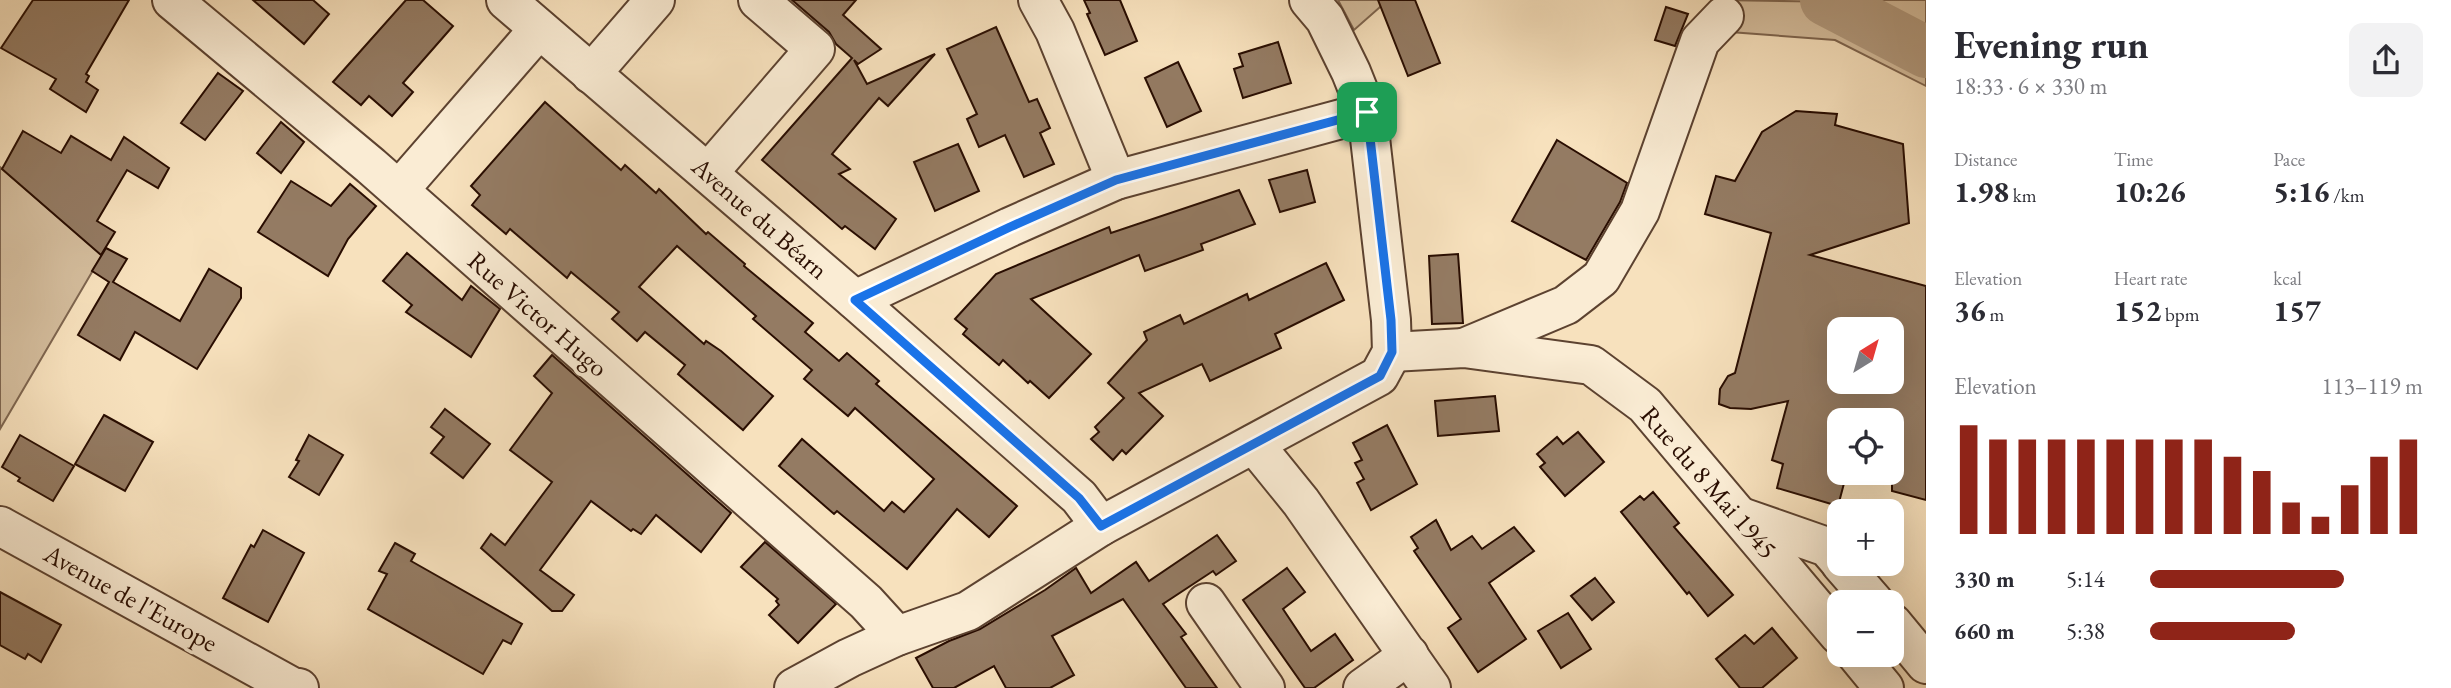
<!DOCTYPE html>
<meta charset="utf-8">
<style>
:root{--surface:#fff;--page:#f2f2f3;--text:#2b2b33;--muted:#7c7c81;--accent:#8f2418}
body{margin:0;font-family:"EB Garamond",serif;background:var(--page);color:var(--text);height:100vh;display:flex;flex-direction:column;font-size:26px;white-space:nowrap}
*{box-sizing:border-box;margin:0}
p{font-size:23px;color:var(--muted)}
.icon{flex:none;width:38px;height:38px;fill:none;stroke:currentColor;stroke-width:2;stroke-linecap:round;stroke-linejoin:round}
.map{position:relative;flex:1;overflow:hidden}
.drawer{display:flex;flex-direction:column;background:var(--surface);width:525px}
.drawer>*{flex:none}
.needle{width:46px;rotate:37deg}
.tools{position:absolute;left:1827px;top:317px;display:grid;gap:14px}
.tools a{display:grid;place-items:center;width:77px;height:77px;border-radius:14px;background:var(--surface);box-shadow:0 7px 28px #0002;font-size:35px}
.pin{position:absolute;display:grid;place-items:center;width:60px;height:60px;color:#fff;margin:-30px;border-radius:14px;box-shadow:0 4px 10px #0006}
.round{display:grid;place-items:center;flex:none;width:74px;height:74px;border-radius:14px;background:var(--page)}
.summary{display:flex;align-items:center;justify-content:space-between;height:119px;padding:0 28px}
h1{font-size:38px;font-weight:700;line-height:52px}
.metrics{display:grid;grid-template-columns:repeat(3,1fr);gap:10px;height:119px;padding:7px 28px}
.metrics div{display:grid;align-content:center}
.metrics b{font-size:30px;font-weight:700}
.metrics small{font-size:19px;font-weight:400}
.metrics p{font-size:19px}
.chart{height:196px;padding:14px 28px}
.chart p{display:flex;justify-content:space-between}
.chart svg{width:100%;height:126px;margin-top:7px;stroke:var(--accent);stroke-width:6}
ul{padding:0 28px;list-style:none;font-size:23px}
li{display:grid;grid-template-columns:112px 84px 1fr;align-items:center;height:52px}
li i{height:18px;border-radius:9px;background:var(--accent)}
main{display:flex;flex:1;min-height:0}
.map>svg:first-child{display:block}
.green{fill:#d4bd9d;stroke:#7e654f;stroke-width:2}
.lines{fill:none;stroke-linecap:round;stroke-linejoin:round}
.river{stroke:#b1997d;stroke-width:52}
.building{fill:#947b63;stroke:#290d01;stroke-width:2;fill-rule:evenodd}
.minor-casing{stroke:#5c4230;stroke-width:42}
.minor{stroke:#faecd4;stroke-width:38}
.route-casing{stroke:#fff;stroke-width:14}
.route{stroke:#1a73e8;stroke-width:9}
.labels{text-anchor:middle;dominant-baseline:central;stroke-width:7;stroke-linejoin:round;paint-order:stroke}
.street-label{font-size:26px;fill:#290d01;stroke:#faecd4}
</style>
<main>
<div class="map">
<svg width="1926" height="688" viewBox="0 0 1926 688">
<rect width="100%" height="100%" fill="#f7e1bd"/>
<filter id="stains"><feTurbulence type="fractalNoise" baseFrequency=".00286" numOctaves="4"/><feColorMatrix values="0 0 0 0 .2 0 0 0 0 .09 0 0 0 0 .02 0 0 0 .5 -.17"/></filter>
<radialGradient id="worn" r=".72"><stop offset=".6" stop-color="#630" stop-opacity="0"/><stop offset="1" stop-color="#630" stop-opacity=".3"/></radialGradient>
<g class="green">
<polygon points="1338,0 1388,0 1354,30"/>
<polygon points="1720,0 1847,2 1856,0 1926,0 1926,86 1835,40 1730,32"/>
<polygon points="0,167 102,255 0,429"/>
</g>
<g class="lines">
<polyline class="river" points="1826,0 1926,52"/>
</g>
<g class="building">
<polygon points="33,0 129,0 86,74 89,76 86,82 98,90 86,112 50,89 56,79 1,48"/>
<polygon points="253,0 313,0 329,14 304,44"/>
<polygon points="406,0 423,0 453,26 403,83 413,92 392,116 369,96 361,105 333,82"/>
<polygon points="792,0 856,0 843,15 881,49 858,64 854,60 867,84 935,54 888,106 879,98 832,154 850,169 839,174 896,219 875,249 845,226 842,229 762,160 852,58 836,44 829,32"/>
<polygon points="1084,0 1120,0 1137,41 1105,55 1087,14 1090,13"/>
<polygon points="1378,0 1415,0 1440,63 1408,76"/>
<polygon points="1666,7 1688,14 1675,46 1655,40"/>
<polygon points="996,27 1029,102 1037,99 1050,128 1040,133 1054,164 1024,177 1005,135 979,147 967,119 977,114 947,49"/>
<polygon points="1278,42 1291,83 1243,98 1234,69 1243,66 1239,54"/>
<polygon points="1178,62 1201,111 1167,127 1145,78"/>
<polygon points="218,73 243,91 205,140 181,123"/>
<polygon points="545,102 621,170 625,165 656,193 659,189 706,234 708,232 745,264 744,266 813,323 805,332 839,361 847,353 879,381 876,384 1017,506 989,537 957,509 907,569 837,511 834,514 779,466 802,439 884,511 892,502 904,512 934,479 855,408 848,416 804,379 812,370 753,319 756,316 677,246 639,287 704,344 706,341 721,351 773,396 743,430 678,374 685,365 645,332 637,341 612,319 619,312 571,272 567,278 510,229 506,234 472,205 480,195 471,186"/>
<path d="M 1796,111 L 1837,114 L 1835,125 L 1903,144 L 1909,223 L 1810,255 L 1926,286 L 1926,500 L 1892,491 L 1892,420 L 1839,420 L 1839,472 L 1847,472 L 1838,506 L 1777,488 L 1783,464 L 1772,460 L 1788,401 L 1751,409 L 1730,408 L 1719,404 L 1720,389 L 1728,376 L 1735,373 L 1771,233 L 1705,214 L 1716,176 L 1735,181 L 1762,132 ZM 1839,329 L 1892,329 L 1892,382 L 1839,382 Z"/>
<polygon points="281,122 304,142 281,173 257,153"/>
<polygon points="23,131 61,153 71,136 111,160 124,137 169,168 158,188 127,170 97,221 115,232 101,255 2,169"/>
<polygon points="1557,140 1627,183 1620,202 1586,260 1512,221"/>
<polygon points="958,144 979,191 935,211 914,162"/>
<polygon points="1307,170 1315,202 1280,212 1269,180"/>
<polygon points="291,181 331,206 350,184 376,206 348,239 328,276 258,232"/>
<polygon points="1239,190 1255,224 1201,244 1203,250 1145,271 1139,255 1031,299 1091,354 1049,398 1030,381 1028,383 1003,360 999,365 963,334 967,329 955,319 996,274 1109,227 1111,233"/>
<polygon points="106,248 127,259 113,282 180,321 209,269 241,288 241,298 197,369 135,332 120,360 78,335 109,282 92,271"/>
<polygon points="407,253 462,300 471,286 500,309 471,357 406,312 412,305 383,281"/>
<polygon points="1458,254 1463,323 1432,324 1429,256"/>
<polygon points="1326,263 1344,300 1275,334 1281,348 1210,381 1202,364 1139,393 1163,416 1126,454 1122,450 1113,460 1091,439 1099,432 1095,427 1124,398 1108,383 1147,340 1144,332 1180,315 1184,324 1247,294 1249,300"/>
<polygon points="552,355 731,513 701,552 656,515 641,534 633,529 631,531 591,501 540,570 574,595 562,611 552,611 481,548 491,534 505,545 552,482 510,450 552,393 534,376"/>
<polygon points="1495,396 1499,431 1438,436 1435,401"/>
<polygon points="445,409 490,444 463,478 431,453 444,437 431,427"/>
<polygon points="104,415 153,442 125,491 75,464"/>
<polygon points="1387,425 1417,484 1371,510 1357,483 1364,479 1355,463 1362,460 1353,443"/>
<polygon points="1578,432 1604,462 1565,496 1540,467 1545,463 1537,454 1557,437 1563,444"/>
<polygon points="20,435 74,466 53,501 18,481 20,478 2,467"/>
<polygon points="309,435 343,455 319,495 289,477 299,461 296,460"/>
<polygon points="1653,492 1679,523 1674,527 1733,595 1708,616 1689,592 1687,594 1621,512 1640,496 1644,500"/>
<polygon points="1436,520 1451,550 1472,536 1482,549 1514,527 1534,551 1489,583 1526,639 1478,672 1448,628 1461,619 1414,551 1418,548 1411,537"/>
<polygon points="263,530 304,553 268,622 223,598 251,545 254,547"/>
<polygon points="1217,535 1236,561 1216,575 1213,571 1163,604 1186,634 1181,637 1217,688 1186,688 1123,599 1052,636 1074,675 1050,688 1006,688 994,666 954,688 933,688 916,658 949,641 980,629 1045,590 1076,568 1091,593 1136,562 1149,581"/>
<polygon points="765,542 836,604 798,643 769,615 779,605 776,601 778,599 741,567"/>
<polygon points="395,543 415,554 411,561 522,624 511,644 503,640 483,674 368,609 387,574 379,571"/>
<polygon points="1287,568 1305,592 1283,609 1311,651 1335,634 1353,660 1314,688 1305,688 1243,600"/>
<polygon points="1595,578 1614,602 1592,620 1571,596"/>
<polygon points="0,592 61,625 41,662 28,654 25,659 0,645"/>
<polygon points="1568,613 1591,649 1561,668 1538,631"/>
<polygon points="1772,628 1797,658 1762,688 1740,688 1716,659 1745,635 1754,644"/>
</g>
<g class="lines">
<defs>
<g id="minor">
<polyline points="172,0 371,166 866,602 897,636"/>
<polyline points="506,0 855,300 1079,497 1101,526"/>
<polyline points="1038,0 1055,31 1116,180"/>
<polyline points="591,74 655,0"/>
<polyline points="708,173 815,49 758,0"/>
<polyline points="399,190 539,29"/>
<polyline points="855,300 1010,227 1116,180 1367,112"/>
<polyline points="1466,347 1566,305 1601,278 1640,211 1700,41 1724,16"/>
<polyline points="1392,352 1464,348 1591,365 1645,405 1839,635"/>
<polyline points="1254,444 1301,502 1431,688"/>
<polyline points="1741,517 1827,547 1839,561"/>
<polyline points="0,526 292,687 299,688"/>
<polyline points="1841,564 1874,602"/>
<polyline points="1206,603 1265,688"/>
<polyline points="1892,623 1926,664"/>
<polyline points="1856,654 1884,688"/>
<polyline points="794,688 849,658 897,636 968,611 1101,526 1379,376 1392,352 1391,320 1367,112 1351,72 1325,19 1309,0"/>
<polyline points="1363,688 1409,655"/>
</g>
</defs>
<use href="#minor" class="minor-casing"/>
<use href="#minor" class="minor"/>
</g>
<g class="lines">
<defs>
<polygon id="route" points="1367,112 1391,320 1392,352 1380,376 1101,526 1079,498 855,300 1010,227 1116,180"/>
</defs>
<use href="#route" class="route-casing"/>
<use href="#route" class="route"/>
</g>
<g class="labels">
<g class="street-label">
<text transform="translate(760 218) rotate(41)">Avenue du Béarn</text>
<text transform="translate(538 314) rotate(41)">Rue Victor Hugo</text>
<text transform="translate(1709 482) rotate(49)">Rue du 8 Mai 1945</text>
<text transform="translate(131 598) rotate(29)">Avenue de l'Europe</text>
</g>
</g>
<rect width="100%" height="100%" filter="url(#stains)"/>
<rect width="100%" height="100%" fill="url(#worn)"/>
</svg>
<div class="tools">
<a><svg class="needle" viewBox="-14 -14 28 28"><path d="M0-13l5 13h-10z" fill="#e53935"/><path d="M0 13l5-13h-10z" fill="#7c7c81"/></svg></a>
<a><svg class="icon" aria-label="locate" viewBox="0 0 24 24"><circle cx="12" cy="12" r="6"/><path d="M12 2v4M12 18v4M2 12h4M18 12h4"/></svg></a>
<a>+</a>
<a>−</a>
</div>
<div class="pin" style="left:1367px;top:112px;background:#1e9e55"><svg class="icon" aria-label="arrive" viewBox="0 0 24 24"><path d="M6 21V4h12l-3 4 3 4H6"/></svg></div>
</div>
<section class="drawer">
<div class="summary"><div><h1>Evening run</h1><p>18:33 · 6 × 330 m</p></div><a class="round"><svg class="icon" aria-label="share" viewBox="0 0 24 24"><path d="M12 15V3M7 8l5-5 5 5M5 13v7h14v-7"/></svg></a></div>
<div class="metrics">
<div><p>Distance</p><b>1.98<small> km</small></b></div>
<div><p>Time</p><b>10:26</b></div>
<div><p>Pace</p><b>5:16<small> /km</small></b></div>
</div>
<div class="metrics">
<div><p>Elevation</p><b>36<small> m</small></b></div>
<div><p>Heart rate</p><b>152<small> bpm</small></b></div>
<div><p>kcal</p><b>157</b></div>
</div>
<div class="chart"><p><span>Elevation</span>113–119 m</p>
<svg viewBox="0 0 160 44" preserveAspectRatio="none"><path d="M5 44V6M15 44V11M25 44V11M35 44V11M45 44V11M55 44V11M65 44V11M75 44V11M85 44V11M95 44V17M105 44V22M115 44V33M125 44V38M135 44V27M145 44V17M155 44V11"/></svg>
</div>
<ul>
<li><b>330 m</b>5:14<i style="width:71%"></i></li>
<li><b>660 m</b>5:38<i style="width:53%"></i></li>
</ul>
</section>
</main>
